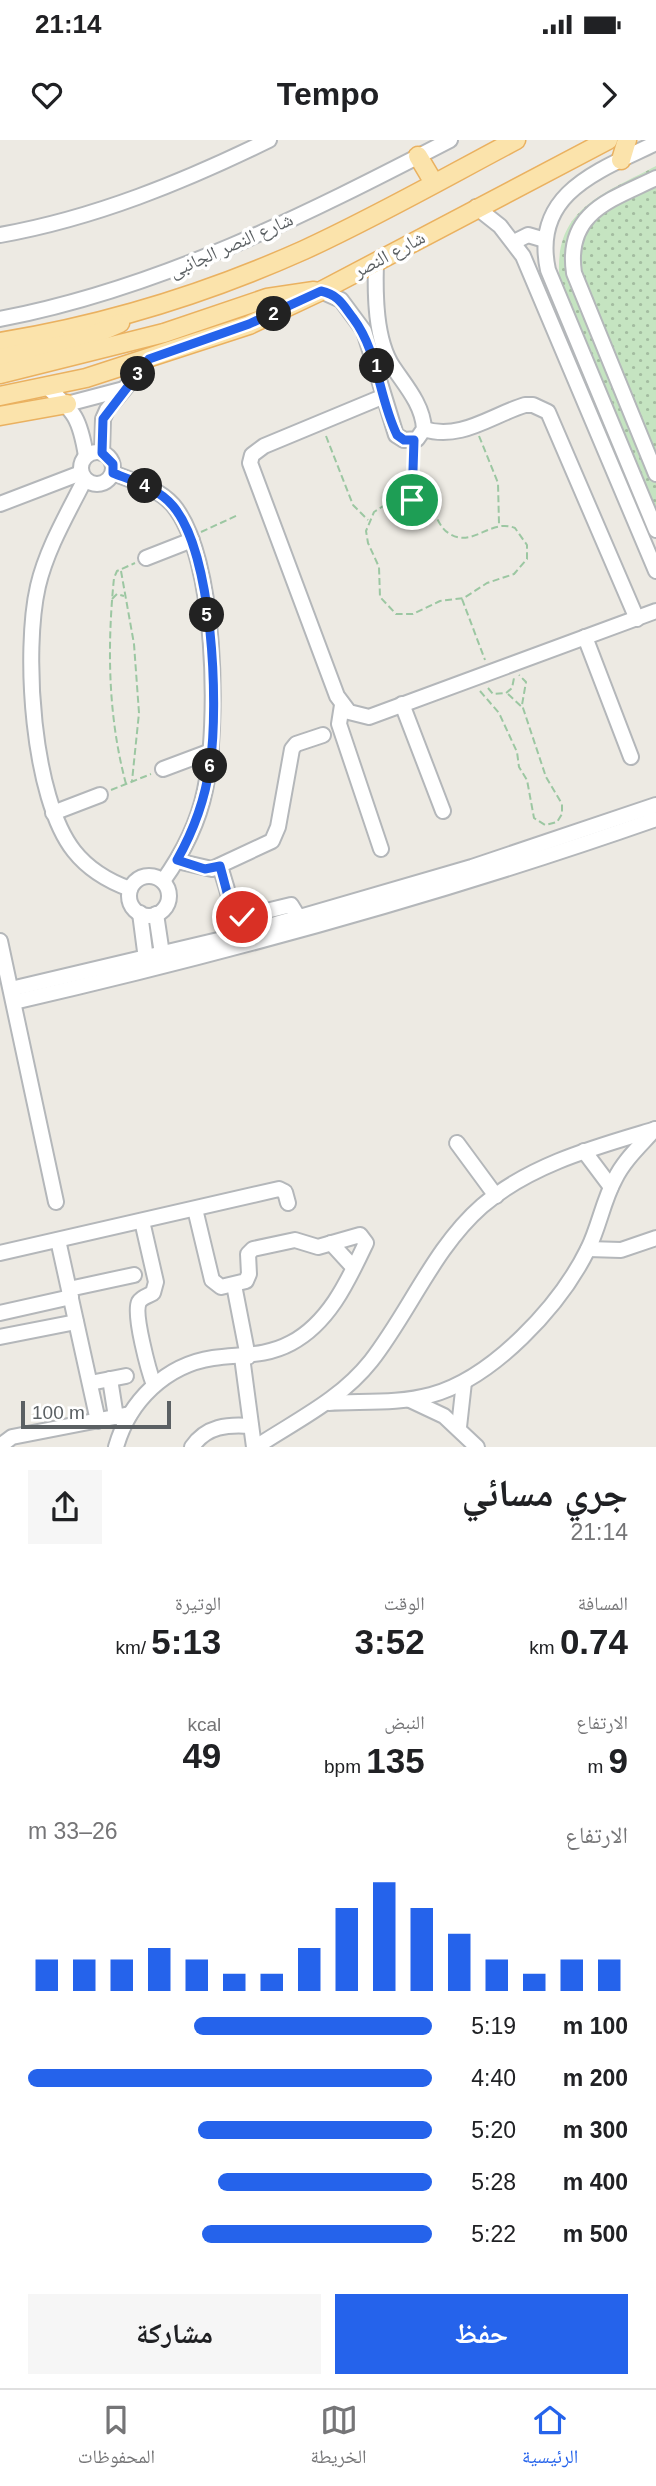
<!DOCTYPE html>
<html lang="ar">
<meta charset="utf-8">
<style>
:root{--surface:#fff;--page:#f6f6f6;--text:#202124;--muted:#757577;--line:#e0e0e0;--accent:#2563eb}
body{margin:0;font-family:Arial,"Noto Naskh Arabic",sans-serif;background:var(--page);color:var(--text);direction:rtl;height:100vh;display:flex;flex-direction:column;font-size:26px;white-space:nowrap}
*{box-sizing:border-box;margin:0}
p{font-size:23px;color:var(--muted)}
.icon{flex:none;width:38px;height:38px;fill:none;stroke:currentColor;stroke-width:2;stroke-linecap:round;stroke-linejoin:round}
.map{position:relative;height:1307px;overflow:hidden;direction:ltr}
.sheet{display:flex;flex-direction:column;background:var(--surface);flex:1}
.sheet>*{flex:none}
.scale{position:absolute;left:21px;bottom:18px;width:150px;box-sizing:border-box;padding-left:7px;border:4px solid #5b6063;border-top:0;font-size:19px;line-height:24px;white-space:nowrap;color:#5b6063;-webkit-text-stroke:5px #fff;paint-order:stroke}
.pin{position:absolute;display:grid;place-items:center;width:60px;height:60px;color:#fff;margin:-30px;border:4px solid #fff;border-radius:50%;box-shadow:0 2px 7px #0007}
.km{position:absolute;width:35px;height:35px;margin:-18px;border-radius:50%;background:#222;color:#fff;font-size:19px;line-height:35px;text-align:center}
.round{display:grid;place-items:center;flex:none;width:74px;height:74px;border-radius:0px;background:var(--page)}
.headline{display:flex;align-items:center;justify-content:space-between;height:119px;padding:0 28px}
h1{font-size:38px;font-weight:800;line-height:52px}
.metrics{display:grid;grid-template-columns:repeat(3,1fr);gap:10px;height:119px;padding:7px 28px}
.metrics div{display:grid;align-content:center}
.metrics b{font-size:35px;font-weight:800}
.metrics small{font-size:19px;font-weight:400}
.metrics p{font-size:19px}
.chart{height:196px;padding:14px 28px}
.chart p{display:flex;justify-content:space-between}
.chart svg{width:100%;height:126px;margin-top:7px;stroke:var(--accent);stroke-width:6}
.button{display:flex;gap:14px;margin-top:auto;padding:14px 28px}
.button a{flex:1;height:80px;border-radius:0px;background:var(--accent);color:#fff;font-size:28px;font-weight:800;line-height:80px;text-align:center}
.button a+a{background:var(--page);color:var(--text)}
ul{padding:0 28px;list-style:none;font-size:23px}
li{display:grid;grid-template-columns:112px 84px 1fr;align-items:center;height:52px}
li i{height:18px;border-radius:9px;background:var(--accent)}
.status{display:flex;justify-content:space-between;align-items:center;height:49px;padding:0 35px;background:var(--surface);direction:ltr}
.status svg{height:19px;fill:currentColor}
header{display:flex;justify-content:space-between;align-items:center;height:91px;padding:0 28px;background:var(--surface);font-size:32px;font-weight:800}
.tab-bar{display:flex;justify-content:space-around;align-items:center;height:98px;border-top:2px solid var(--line);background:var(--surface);font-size:19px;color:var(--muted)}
.tab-bar a{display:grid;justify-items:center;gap:4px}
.tab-bar .current{color:var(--accent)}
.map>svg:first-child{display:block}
.grass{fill:url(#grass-dots)}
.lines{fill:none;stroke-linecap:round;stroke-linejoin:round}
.minor-casing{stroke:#b4b7ba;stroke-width:18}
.major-casing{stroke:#eab160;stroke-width:21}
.path{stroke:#9cc7a2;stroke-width:2;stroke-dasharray:7 3.5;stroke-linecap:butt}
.minor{stroke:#fff;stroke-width:14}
.major{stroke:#fbe3ab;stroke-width:18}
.route-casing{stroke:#fff;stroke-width:14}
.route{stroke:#2563eb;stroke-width:9}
.labels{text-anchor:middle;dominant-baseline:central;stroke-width:7;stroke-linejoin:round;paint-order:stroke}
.street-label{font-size:19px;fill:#5b6063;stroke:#fff}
</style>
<div class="status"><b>21:14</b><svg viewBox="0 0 49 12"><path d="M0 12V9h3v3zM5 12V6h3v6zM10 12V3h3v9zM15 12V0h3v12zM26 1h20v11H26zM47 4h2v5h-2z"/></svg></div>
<header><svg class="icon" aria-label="forward" viewBox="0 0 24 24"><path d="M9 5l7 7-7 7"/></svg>Tempo<svg class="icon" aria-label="heart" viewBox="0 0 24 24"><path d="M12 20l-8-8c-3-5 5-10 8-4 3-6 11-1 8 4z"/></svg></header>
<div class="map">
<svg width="656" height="1307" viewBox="0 0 656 1307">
<defs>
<pattern id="grass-dots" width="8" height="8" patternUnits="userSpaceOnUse" patternTransform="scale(1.75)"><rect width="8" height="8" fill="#c5e4c1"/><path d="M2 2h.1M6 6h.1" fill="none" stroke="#a3bca0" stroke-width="1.8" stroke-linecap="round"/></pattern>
</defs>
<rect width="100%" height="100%" fill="#edeae3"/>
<path class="grass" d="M 656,26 L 656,372 L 560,145 C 551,70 599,56 656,26 Z"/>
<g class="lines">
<defs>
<g id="minor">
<path d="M 656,3 C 601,30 531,52 548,130 L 656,390"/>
<path d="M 656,38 C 611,60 565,72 574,133 L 656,334"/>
<polyline points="476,67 500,86 523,116 656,431"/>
<path d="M 0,95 C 95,78 183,42 269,0"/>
<polyline points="514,102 528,95 545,100"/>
<path d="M 321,151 L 341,160 L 364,191 L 396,295 L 404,300 L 417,299 L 424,289 C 423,265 405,245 393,227 C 375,200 375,153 376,122"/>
<path d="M 0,179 C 161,148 305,75 450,0"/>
<path d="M 47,247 C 75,272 80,279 86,316"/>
<polyline points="382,257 264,306 252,315 250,323 337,556 349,572 369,577 656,471"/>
<polyline points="67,264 124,249"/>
<path d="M 424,289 C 460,301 492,275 525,265 L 533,265 L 548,272 L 637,479"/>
<circle cx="97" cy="328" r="16"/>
<polyline points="102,313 103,279 107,270 149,219"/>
<path d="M 113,333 C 133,341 158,348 173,365 C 217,417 219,585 205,650 C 198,684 183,713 163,741"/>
<path d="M 85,339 C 68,373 47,408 38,446 C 23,511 32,658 74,711 C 89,730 108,741 130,749"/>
<polyline points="0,364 81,333"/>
<polyline points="146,418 192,400"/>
<polyline points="585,497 631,617"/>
<polyline points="402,564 443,671"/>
<polyline points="342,565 339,584 381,709"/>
<polyline points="163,629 211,611"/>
<polyline points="53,673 100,655"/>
<polyline points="177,721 212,729 272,701 278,687 292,609 296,604 323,595"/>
<polyline points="220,726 235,776 242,777 291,765 299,778"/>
<circle cx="149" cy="756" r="20"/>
<polyline points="140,773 146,819"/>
<polyline points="156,774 162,814"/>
<polyline points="0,801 56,1062"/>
<polyline points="11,849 231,797 472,727 656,665"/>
<path d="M 14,862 C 231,812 445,753 656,679"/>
<polyline points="457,1003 496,1056"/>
<polyline points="584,1011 611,1047"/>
<path d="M 142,1081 L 156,1142 L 153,1153 C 148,1156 142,1157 139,1162 C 133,1174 149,1232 154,1245"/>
<polyline points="58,1100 98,1281"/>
<polyline points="331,1103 353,1127"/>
<polyline points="588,1109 621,1110 656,1098"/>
<polyline points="0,1113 279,1049 285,1052 288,1063"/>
<polyline points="234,1145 248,1217"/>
<polyline points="69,1149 134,1135"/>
<polyline points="0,1173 71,1157"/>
<polyline points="0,1197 76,1182"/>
<polyline points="242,1217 254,1307"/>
<polyline points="110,1239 116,1277"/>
<polyline points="90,1243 126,1236"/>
<polyline points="410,1260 444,1276 477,1307"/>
<path d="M 329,1263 C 362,1261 398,1264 431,1255 C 493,1238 560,1166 588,1109 C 599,1087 603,1061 615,1039 C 624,1020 641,1005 655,989"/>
<polyline points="459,1287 464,1242"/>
<polyline points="0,1306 12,1297 130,1274"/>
<path d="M 116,1307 C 129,1261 166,1225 213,1218 C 240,1214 265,1217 291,1203 C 329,1183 348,1141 366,1103 L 360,1095 L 318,1107 L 295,1100 L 253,1109 L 248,1114 L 249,1134 L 246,1141 L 221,1147 L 212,1140 L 195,1069"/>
<path d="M 192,1307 C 206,1286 228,1284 251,1286"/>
<path d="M 256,1307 C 297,1280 340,1260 371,1221 C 410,1171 434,1108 482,1066 C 531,1024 596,1007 656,989"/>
</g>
<g id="major">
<polyline points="418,16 434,43"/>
<polyline points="621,20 627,0"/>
<path d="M 0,202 C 104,185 208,153 304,110 C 376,77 446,37 516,0"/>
<polyline points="0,218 77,202 120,183"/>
<polyline points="0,234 164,193 267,158 314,151"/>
<polyline points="0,256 86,238 249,185 321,151 608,0"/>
<polyline points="0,276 67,264"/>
</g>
</defs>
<use href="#minor" class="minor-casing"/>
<use href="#major" class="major-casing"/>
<g class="path">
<polyline points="326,296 353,365 368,380"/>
<polyline points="479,296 498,343 499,384"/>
<path d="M 394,359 L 426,363 C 437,371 437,387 450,394 C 473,408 491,378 515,388 L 527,405 L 527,419 L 514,434 L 487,443 L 464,458 L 440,461 L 413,474 L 396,474 L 380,457 L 379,427 L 368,403 L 366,391 L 374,372 Z"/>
<polyline points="411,372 413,312"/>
<polyline points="201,392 238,375"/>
<polyline points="121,431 134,504 139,573 132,641"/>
<polyline points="112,459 117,454 124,456"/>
<polyline points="462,459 485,520"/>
<polyline points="488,548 493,554 506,553 512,548 514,538"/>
<polyline points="480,551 499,573 517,612 519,627 527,640 534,678 545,685 557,682 562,674 562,664 546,637 522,565 526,542 519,535"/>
<polyline points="508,554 523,568"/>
<path d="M 126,644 C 108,577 107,507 114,438 L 117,431 L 135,423"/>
<polyline points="111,650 151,634"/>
</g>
<use href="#minor" class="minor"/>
<use href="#major" class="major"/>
</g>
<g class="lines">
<defs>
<path id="route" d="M 242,777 L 235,776 L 232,771 L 220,726 L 205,729 L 177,720 C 194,690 205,660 210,625 C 219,565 213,413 173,366 C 158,348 133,341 113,333 L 113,324 L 102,313 L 103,279 L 149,219 L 249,184 L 321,151 C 339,155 343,165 353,178 C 379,213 378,256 397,295 L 404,300 L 414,300 L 412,360"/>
</defs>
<use href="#route" class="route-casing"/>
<use href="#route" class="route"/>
</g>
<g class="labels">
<g class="street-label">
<text transform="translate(231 105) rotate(-24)">شارع النصر الجانبى</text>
<text transform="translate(389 114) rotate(-28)">شارع النصر</text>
</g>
</g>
</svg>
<div class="scale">100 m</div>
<div class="pin" style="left:412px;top:360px;background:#1e9e55"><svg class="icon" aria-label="arrive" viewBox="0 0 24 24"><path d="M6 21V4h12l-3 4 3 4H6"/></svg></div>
<div class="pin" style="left:242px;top:777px;background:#d93025"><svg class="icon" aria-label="check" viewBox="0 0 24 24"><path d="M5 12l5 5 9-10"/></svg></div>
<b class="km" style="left:377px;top:226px">1</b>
<b class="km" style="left:274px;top:174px">2</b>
<b class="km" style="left:138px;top:234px">3</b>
<b class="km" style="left:145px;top:346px">4</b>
<b class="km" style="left:207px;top:475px">5</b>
<b class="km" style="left:210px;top:626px">6</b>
</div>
<section class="sheet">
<div class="headline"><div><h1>جري مسائي</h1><p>21:14</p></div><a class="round"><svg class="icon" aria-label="share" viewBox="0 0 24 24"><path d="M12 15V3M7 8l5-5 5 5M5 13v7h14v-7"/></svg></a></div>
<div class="metrics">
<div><p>المسافة</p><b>0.74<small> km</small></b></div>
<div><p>الوقت</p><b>3:52</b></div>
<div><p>الوتيرة</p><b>5:13<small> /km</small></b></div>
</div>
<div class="metrics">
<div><p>الارتفاع</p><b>9<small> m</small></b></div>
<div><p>النبض</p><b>135<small> bpm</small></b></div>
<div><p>kcal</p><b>49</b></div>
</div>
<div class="chart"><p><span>الارتفاع</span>26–33 m</p>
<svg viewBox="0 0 160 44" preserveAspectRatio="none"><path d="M5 44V33M15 44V33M25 44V33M35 44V29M45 44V33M55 44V38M65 44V38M75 44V29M85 44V15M95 44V6M105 44V15M115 44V24M125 44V33M135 44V38M145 44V33M155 44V33"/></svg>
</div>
<ul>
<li><b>100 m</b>5:19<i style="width:59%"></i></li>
<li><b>200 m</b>4:40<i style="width:100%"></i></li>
<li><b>300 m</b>5:20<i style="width:58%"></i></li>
<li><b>400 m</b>5:28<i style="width:53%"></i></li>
<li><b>500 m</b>5:22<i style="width:57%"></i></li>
</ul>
<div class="button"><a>حفظ</a><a>مشاركة</a></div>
</section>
<nav class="tab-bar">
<a class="current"><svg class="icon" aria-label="home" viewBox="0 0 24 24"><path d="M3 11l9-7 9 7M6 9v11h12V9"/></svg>الرئيسية</a>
<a><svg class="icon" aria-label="map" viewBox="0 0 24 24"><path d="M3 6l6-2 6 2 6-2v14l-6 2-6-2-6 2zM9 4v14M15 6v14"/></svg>الخريطة</a>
<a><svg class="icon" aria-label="saved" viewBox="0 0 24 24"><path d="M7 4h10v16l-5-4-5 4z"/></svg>المحفوظات</a>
</nav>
